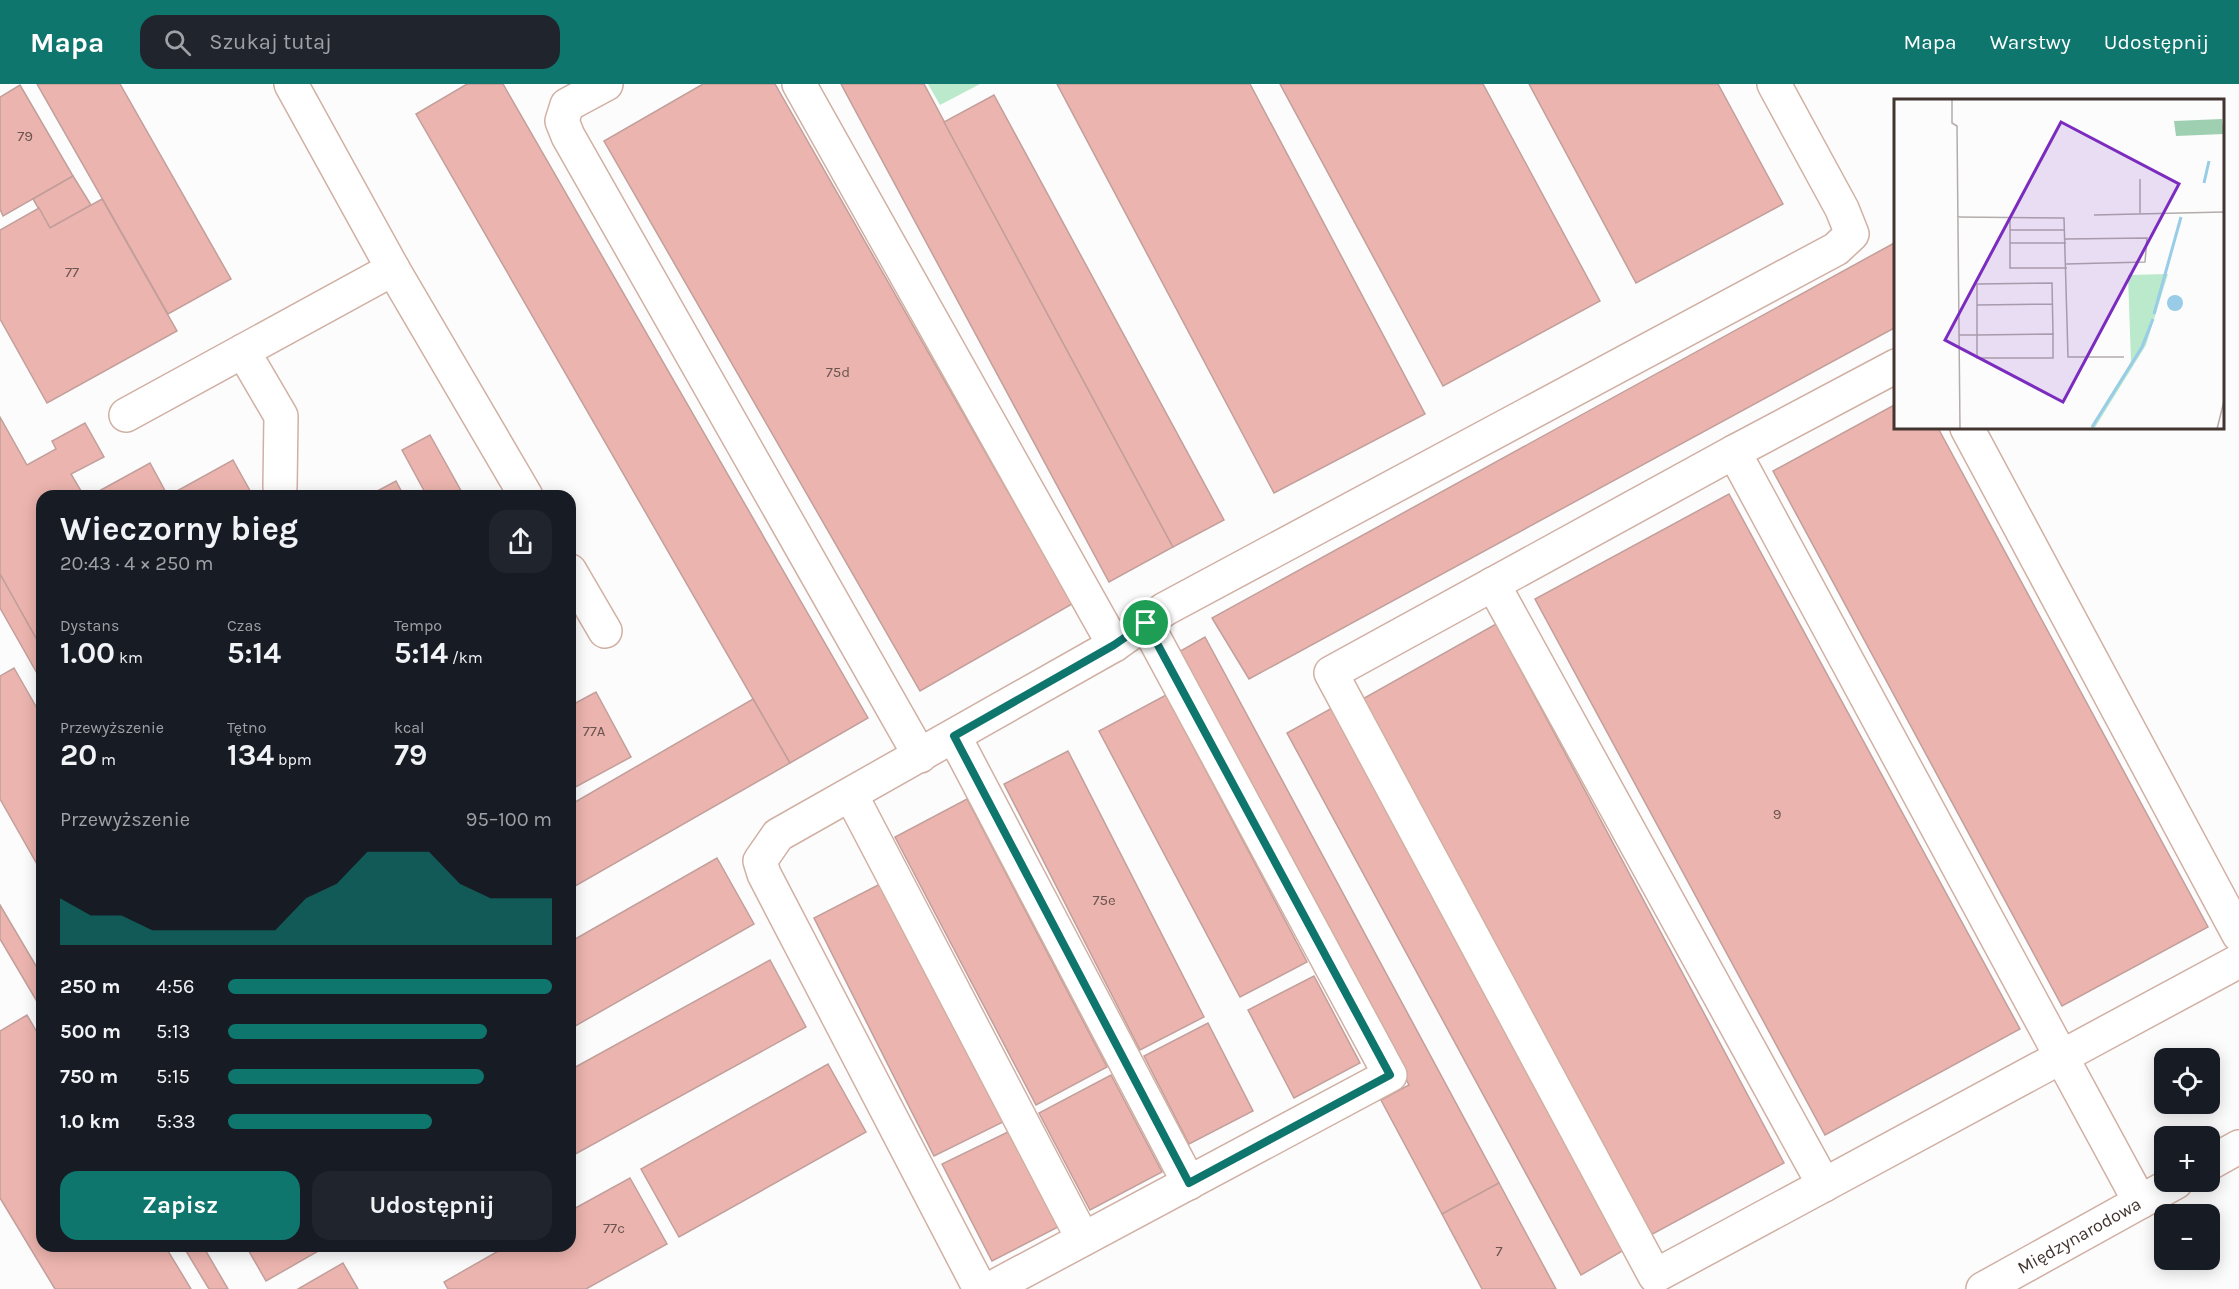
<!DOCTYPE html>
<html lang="pl">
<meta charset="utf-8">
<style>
:root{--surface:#171b24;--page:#20242c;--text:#f1f3f6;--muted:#9ea1a6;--accent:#0f766e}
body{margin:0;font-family:Karla,sans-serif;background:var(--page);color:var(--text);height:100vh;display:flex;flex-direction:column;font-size:22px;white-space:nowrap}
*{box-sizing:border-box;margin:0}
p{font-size:20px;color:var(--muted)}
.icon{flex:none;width:33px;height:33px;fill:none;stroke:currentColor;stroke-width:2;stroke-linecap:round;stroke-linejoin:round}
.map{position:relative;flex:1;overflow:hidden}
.drawer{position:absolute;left:36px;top:406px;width:540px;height:762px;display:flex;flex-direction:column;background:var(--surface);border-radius:18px;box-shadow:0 3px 15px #0003}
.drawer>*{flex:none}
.fabs{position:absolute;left:2154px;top:964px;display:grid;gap:12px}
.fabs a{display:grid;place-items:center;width:66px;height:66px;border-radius:12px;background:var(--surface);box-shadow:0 3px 15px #0003;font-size:30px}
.pin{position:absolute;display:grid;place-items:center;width:51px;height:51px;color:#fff;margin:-26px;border:3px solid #fff;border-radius:50%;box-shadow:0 2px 6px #0007}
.round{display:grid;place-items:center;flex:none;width:63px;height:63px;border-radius:18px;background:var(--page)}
.overview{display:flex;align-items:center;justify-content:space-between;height:102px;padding:0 24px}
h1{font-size:33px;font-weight:700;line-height:45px}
.figures{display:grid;grid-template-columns:repeat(3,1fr);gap:9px;height:102px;padding:6px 24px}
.figures div{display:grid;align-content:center}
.figures b{font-size:30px;font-weight:700}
.figures small{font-size:16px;font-weight:400}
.figures p{font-size:16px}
.chart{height:168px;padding:12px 24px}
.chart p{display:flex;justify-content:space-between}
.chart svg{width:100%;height:108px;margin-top:6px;fill:var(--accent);opacity:.7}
.cta{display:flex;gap:12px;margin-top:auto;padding:12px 24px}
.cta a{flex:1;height:69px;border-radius:18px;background:var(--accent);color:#fff;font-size:24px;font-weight:700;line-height:69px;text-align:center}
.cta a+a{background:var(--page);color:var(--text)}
ul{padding:0 24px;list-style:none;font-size:20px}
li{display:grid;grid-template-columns:96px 72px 1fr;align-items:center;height:45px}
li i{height:15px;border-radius:8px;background:var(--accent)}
header{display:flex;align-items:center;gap:36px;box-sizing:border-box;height:84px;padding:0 30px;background:var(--accent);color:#fff}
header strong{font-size:28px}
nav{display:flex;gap:33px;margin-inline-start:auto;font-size:21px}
.search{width:420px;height:54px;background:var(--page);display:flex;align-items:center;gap:15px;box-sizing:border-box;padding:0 21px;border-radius:18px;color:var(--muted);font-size:22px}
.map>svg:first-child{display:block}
.green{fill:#bae9cb}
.building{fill:#ecb4ae;stroke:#c29f9b;stroke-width:1.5}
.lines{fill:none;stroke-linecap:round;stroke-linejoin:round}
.minor-casing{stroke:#d1b0a4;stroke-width:36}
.minor{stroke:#fff;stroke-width:33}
.route-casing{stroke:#fff;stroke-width:12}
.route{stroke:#0f766e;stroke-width:8}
.labels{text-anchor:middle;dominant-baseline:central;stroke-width:4.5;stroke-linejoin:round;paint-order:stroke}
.number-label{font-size:15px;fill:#6c5550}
.street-label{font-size:18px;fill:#423530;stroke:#fff}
.inset-river{fill:none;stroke:#98cce7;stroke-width:3}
.inset-road{fill:none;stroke:#b2acaa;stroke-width:1.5}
.view{fill:#7b2cbf;fill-opacity:0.15;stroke:#7b2cbf;stroke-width:3}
.inset-edge{fill:none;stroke:#423530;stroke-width:3}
</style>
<header>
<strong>Mapa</strong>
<div class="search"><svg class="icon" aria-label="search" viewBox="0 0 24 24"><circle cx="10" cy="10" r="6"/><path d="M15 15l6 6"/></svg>Szukaj tutaj</div>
<nav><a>Mapa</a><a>Warstwy</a><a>Udostępnij</a></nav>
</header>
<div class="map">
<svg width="2239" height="1205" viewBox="0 0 2239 1205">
<rect width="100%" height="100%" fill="#fcfcfc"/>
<polygon class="green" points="928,0 980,0 940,21"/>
<g class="building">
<polygon points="37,0 120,0 231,195 168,230"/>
<polygon points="467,0 503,0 868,634 790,679 416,30"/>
<polygon points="703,0 775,0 1072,520 920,607 604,57"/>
<polygon points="841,0 924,0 1173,463 1109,498"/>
<polygon points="1057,0 1250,0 1425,330 1274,409"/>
<polygon points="1280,0 1483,0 1600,217 1443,302"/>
<polygon points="1529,0 1718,0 1783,120 1636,199"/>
<polygon points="20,1 73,92 3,132 0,125 0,13"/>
<polygon points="994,11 1224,436 1173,463 944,38"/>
<polygon points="73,92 91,121 50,144 33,115"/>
<polygon points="102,115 177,247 47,319 0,235 0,146 39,124 50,144"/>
<polygon points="1896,158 1896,243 1249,595 1212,534"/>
<polygon points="1896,320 1896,344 1938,344 2208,843 2062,922 1773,387"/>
<polygon points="0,333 27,381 56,365 52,357 85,339 104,373 71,390 84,412 42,412 42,565 0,490"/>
<polygon points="430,351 464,412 427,412 402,366"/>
<polygon points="233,376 253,412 90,412 150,379 168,412"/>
<polygon points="396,397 404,412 368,412"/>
<polygon points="1729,410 2020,945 1825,1051 1535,515"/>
<polygon points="0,490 42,565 42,598 0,524"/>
<polygon points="1496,540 1784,1079 1647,1153 1359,617"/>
<polygon points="1205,553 1499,1099 1442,1130 1381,1016 1409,1001 1177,569"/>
<polygon points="14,584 42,633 42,789 0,715 0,592"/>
<polygon points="596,608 631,673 570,706 570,622"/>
<polygon points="1166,611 1307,878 1240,913 1099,647"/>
<polygon points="753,615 790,679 570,805 570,721"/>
<polygon points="1332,624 1624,1166 1581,1191 1287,649"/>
<polygon points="1068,667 1204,933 1140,966 1004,700"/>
<polygon points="967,715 1107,983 1036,1021 895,753"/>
<polygon points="717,774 754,840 570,945 570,858"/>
<polygon points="882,799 1003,1038 934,1072 814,834"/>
<polygon points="0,821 42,892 42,926 0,855"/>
<polygon points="770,876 806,943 570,1073 570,986"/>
<polygon points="1314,892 1360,979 1294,1014 1248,926"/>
<polygon points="27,931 42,957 42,1162 165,1162 191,1205 55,1205 0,1114 0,947"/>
<polygon points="1208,939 1253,1027 1189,1060 1144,972"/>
<polygon points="828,980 866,1048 679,1153 641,1085"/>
<polygon points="1111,991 1162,1088 1090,1126 1039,1029"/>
<polygon points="1012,1046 1060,1142 992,1177 942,1080"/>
<polygon points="630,1094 667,1160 586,1205 448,1205 444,1198 507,1162 570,1162 570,1127"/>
<polygon points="1499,1099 1556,1205 1482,1205 1442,1130"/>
<polygon points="183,1162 203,1162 228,1205 209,1205"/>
<polygon points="246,1162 327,1162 266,1197"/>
<polygon points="343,1179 358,1205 298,1205"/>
</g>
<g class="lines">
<defs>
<g id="minor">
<polyline points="291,0 393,185 526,412"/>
<polyline points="606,0 567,21 562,37 568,52 920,672"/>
<polyline points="799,0 1114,561"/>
<polyline points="243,267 281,332 280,403"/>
<polyline points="1896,282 1734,368 2140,1118"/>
<polyline points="126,331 393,185"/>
<polyline points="1967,344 2239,851"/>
<polyline points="1734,368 1331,589 1655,1192 2239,877"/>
<polyline points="570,487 605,547"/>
<polyline points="1493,500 1824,1101"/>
<polyline points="954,652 1189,1099"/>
<polyline points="851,711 1083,1155"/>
<polyline points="2210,1079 2239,1063"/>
<polyline points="980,1205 764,790 760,777 778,751 1114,561 1165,525 1836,165 1852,150 1842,125 1774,0"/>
<polyline points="990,1205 1390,991 1146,539"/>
<path id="s1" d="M 1983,1205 L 2176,1098"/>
</g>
</defs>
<use href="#minor" class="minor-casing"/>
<use href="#minor" class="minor"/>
</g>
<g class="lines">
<defs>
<polygon id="route" points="1146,539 1390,991 1189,1099 954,652 1114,561"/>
</defs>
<use href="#route" class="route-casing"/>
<use href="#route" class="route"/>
</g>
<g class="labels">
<g class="number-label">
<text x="25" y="52">79</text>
<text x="72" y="188">77</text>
<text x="838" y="288">75d</text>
<text x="594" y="647">77A</text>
<text x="1777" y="730">9</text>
<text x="1104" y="816">75e</text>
<text x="614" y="1144">77c</text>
<text x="1499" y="1167">7</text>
</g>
<g class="street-label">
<text stroke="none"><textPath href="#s1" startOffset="110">Międzynarodowa</textPath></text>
</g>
</g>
<g transform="translate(1894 15)">
<rect width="330" height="330" fill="#fcfcfc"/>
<path d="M 274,175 L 252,246 L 200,330 L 196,330 L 237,263 L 234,176 Z" fill="#bae9cb"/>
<path d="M 328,20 L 330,35 L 282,37 L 280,22 Z" fill="#9fcfb1"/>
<path d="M273 204a8 8 0 1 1 16 0a8 8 0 1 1-16 0Z" fill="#98cce7"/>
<path class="inset-river" d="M 310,84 L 315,62M 260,215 L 287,118M 198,328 L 248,248 L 259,220"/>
<path class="inset-road" d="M 58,0 L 58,24 L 63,27 L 66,330M 246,80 L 246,114M 200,116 L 330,113M 63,118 L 170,119 L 174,258 L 230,258M 116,118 L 116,169 L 173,169M 116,131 L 171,131M 171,140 L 253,139 L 251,163 L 172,165M 116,144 L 172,144M 83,206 L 158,205M 65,236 L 83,236 L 159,235 L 159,259 L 83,259 L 83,185 L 158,184 L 159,235M 323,330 L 330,302"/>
<path class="view" d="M 167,23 L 285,85 L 169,303 L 51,241 Z"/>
<rect width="330" height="330" class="inset-edge"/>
</g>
</svg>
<div class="fabs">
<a><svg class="icon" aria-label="locate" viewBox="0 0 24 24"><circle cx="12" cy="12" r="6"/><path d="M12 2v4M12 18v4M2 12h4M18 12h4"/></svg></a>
<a>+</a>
<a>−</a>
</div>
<div class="pin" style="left:1146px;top:539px;background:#1e9e55"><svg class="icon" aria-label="arrive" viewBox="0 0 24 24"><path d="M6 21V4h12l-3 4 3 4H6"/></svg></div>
<section class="drawer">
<div class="overview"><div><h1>Wieczorny bieg</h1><p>20:43 · 4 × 250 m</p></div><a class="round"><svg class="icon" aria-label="share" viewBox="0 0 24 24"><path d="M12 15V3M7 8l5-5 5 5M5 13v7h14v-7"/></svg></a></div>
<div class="figures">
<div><p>Dystans</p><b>1.00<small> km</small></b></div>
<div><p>Czas</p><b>5:14</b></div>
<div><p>Tempo</p><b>5:14<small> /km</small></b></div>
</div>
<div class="figures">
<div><p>Przewyższenie</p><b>20<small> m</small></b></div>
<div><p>Tętno</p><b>134<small> bpm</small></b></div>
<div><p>kcal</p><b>79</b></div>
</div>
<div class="chart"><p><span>Przewyższenie</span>95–100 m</p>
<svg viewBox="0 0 160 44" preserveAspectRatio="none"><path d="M0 44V25L10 32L20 32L30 38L40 38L50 38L60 38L70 38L80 25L90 19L100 6L110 6L120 6L130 19L140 25L150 25L160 25V44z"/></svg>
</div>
<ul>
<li><b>250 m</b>4:56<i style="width:100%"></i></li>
<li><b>500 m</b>5:13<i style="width:80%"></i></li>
<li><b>750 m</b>5:15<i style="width:79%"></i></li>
<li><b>1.0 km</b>5:33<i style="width:63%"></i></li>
</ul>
<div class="cta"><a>Zapisz</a><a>Udostępnij</a></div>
</section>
</div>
